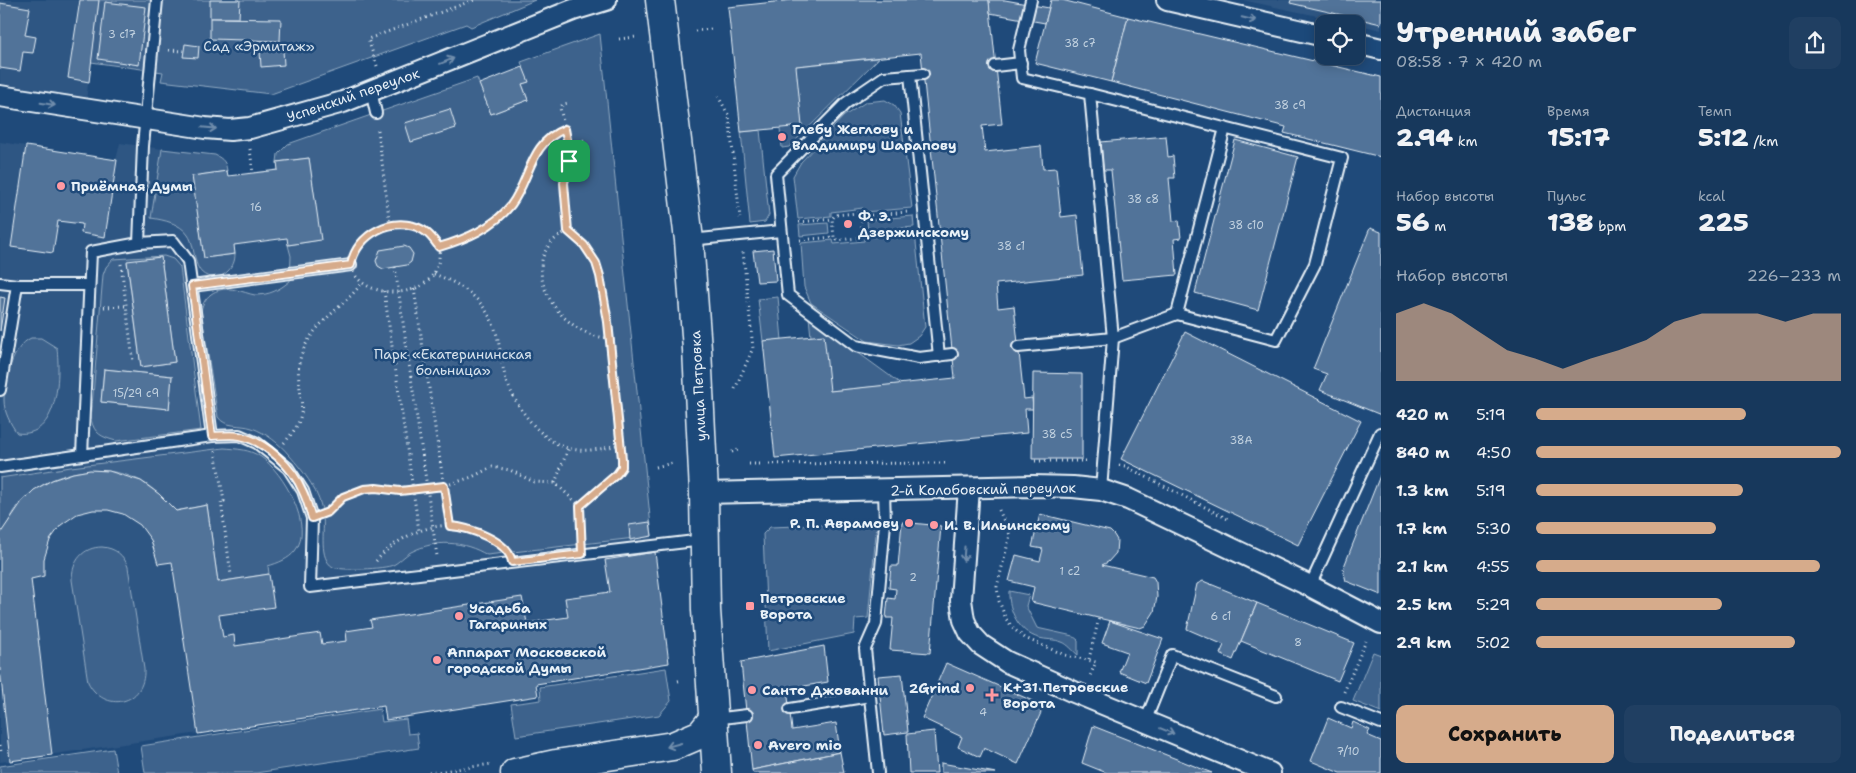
<!DOCTYPE html>
<html lang="ru">
<meta charset="utf-8">
<style>
:root{--surface:#17385c;--page:#203f62;--text:#f1f3f6;--muted:#9eacbb;--line:#365272;--accent:#d6ab8b}
body{margin:0;font-family:"Shantell Sans",sans-serif;background:var(--page);color:var(--text);height:100vh;display:flex;flex-direction:column;font-size:19px;white-space:nowrap}
*{box-sizing:border-box;margin:0}
p{font-size:16px;color:var(--muted)}
.icon{flex:none;width:28px;height:28px;fill:none;stroke:currentColor;stroke-width:2;stroke-linecap:round;stroke-linejoin:round}
.map{position:relative;flex:1;overflow:hidden}
.panel{display:flex;flex-direction:column;background:var(--surface);width:475px}
.panel>*{flex:none}
.controls{position:absolute;left:1315px;top:15px;display:grid;gap:10px}
.controls a{display:grid;place-items:center;width:50px;height:50px;border-radius:10px;background:var(--surface);box-shadow:0 2px 12px #0003,0 0 0 1px var(--line);font-size:25px}
.pin{position:absolute;display:grid;place-items:center;width:42px;height:42px;color:#fff;margin:-21px;border-radius:10px;box-shadow:0 2px 8px #0006}
.round{display:grid;place-items:center;flex:none;width:52px;height:52px;border-radius:10px;background:var(--page)}
.head{display:flex;align-items:center;justify-content:space-between;height:85px;padding:0 15px}
h1{font-size:28px;font-weight:800;line-height:38px}
.stats{display:grid;grid-template-columns:repeat(3,1fr);gap:8px;height:85px;padding:5px 15px}
.stats div{display:grid;align-content:center}
.stats b{font-size:25px;font-weight:800}
.stats small{font-size:14px;font-weight:400}
.stats p{font-size:14px}
.chart{height:140px;padding:10px 15px}
.chart p{display:flex;justify-content:space-between}
.chart svg{width:100%;height:90px;margin-top:5px;fill:var(--accent);opacity:.7}
.action{display:flex;gap:10px;margin-top:auto;padding:10px 15px}
.action a{flex:1;height:58px;border-radius:10px;background:var(--accent);color:#111;font-size:20px;font-weight:800;line-height:58px;text-align:center}
.action a+a{background:var(--page);color:var(--text)}
ul{padding:0 15px;list-style:none;font-size:16px}
li{display:grid;grid-template-columns:80px 60px 1fr;align-items:center;height:38px}
li i{height:12px;border-radius:6px;background:var(--accent)}
main{display:flex;flex:1;min-height:0}
.map>svg:first-child{display:block}
.built{fill:#2e5683}
.green{fill:#3c628c;stroke:#92aac2;fill-rule:evenodd}
.building{fill:#517399;stroke:#e8f1f8}
.lines{fill:none;stroke-linecap:round;stroke-linejoin:round}
.service-casing{stroke:#e8f1f8;stroke-width:14}
.minor-casing{stroke:#e8f1f8;stroke-width:24}
.secondary-casing{stroke:#e8f1f8;stroke-width:31}
.path{stroke:#e8f1f8;stroke-width:3;stroke-dasharray:1 4;stroke-linecap:butt}
.service{stroke:#1f4a7a;stroke-width:10}
.minor{stroke:#1f4a7a;stroke-width:20}
.secondary{stroke:#1f4a7a;stroke-width:28}
.oneway{stroke:#6f8dac}
.route-casing{stroke:#fff;stroke-width:10}
.route{stroke:#d6ab8b;stroke-width:6}
.poi-dot{fill:#ff9aa2;stroke:#1f4a7a;stroke-width:2}
.labels{text-anchor:middle;dominant-baseline:central;stroke-width:5;stroke-linejoin:round;paint-order:stroke}
.number-label{font-size:11px;fill:#c2d2e0}
.park-label{font-size:14px;fill:#d7e3ed;stroke:#1f4a7a}
.street-label{font-size:14px;fill:#e8f1f8;stroke:#1f4a7a}
.poi-label{font-size:14px;font-weight:bold;fill:#e8f1f8;stroke:#1f4a7a;text-anchor:start}
</style>
<main>
<div class="map">
<svg width="1381" height="773" viewBox="0 0 1381 773">
<rect width="100%" height="100%" fill="#1f4a7a"/>
<filter id="ink" filterUnits="userSpaceOnUse"><feTurbulence type="fractalNoise" baseFrequency=".02" numOctaves="2"/><feDisplacementMap in="SourceGraphic" scale="10" xChannelSelector="R" yChannelSelector="G"/><feConvolveMatrix kernelMatrix="1 2 1 2 8 2 1 2 1" color-interpolation-filters="sRGB"/></filter>
<g filter="url(#ink)">
<g class="built">
<polygon points="0,0 99,0 86,100 0,87"/>
<polygon points="1242,0 1381,0 1381,30 1356,24"/>
<polygon points="600,34 652,536 669,663 536,684 538,696 386,720 383,706 0,762 0,142 116,160 120,143 191,153 193,175 227,171 228,176 277,170 277,162 309,158 307,138 477,78 479,84 523,68 521,62"/>
</g>
<g class="green">
<polygon points="99,0 535,0 471,27 466,24 271,94 161,81 163,72 91,62"/>
<path d="M 600,34 L 652,536 L 487,555 C 464,541 436,539 411,552 C 405,555 398,563 393,565 C 385,569 340,571 333,567 C 318,558 325,531 323,517 C 321,493 304,472 289,455 C 280,444 266,433 252,428 C 241,424 225,428 218,417 L 201,311 C 204,294 219,286 236,290 C 242,291 249,294 255,295 C 270,295 279,290 290,281 L 291,256 L 288,245 L 320,240 L 309,158 L 277,162 L 278,154 L 288,144 L 477,78 L 491,114 L 528,100 L 522,84 L 528,82 L 521,62 Z"/>
<polygon points="879,58 789,147 782,148 780,128 796,66"/>
<polygon points="885,100 894,105 900,113 912,208 864,212 863,208 831,212 831,216 798,219 793,176 801,162 844,116 866,102"/>
<polygon points="760,130 769,215 765,222 750,224 741,132"/>
<path d="M 162,149 L 215,155 C 223,159 226,162 227,171 L 193,176 L 204,258 L 235,254 C 235,261 233,266 228,271 C 223,276 218,278 211,277 C 191,274 197,247 188,235 C 180,223 164,220 151,218 Z"/>
<polygon points="913,216 914,227 868,231 867,220"/>
<polygon points="828,223 829,233 800,236 799,225"/>
<polygon points="915,233 925,327 919,336 909,343 898,345 867,341 811,303 804,287 801,243 833,240 834,244 864,241 864,238"/>
<path d="M 164,256 L 173,259 L 180,267 L 201,430 L 116,441 C 102,437 94,434 91,419 L 103,275 L 106,267 L 113,259 ZM 161,257 L 175,362 L 141,367 L 127,262 ZM 104,369 L 172,376 L 169,409 L 101,402 Z"/>
<polygon points="778,297 782,340 763,341 758,299"/>
<polygon points="809,317 901,384 830,391 811,337"/>
<path d="M 31,338 L 41,338 L 57,348 C 60,376 59,439 17,433 C 10,423 4,412 4,400 C 4,380 13,346 31,338 Z"/>
<path d="M 224,448 C 237,449 249,449 261,457 C 283,472 315,527 295,551 C 289,559 278,563 268,566 L 269,574 L 218,582 L 207,505 L 176,511 C 165,500 155,489 141,481 C 102,461 51,470 21,502 C 12,512 8,526 0,534 L 0,478 L 71,467 Z"/>
<polygon points="877,523 868,618 855,619 854,634 768,651 763,534 770,527"/>
<path d="M 102,547 C 115,548 124,555 128,567 L 144,669 C 146,705 104,714 88,682 L 72,580 C 72,561 83,547 102,547 Z"/>
<path d="M 1009,591 L 1029,595 L 1026,606 L 1037,628 L 1073,636 L 1078,640 L 1078,655 C 1073,651 1068,644 1062,642 C 1055,639 1046,640 1039,638 C 1019,633 1008,610 1009,591 Z"/>
<polygon points="1373,652 1381,655 1381,712 1353,701"/>
<polygon points="666,668 671,701 659,715 516,736 511,704 541,700 540,687"/>
<polygon points="380,709 382,722 406,719 408,734 417,733 419,748 256,773 145,773 141,746"/>
<polygon points="113,749 117,773 0,773 0,766"/>
</g>
<g class="building">
<polygon points="80,0 99,0 89,82 68,78"/>
<polygon points="210,0 240,0 239,18 210,18"/>
<polygon points="793,0 989,0 1002,124 982,126 985,152 1041,146 1043,169 1056,168 1061,217 1077,215 1083,275 996,284 998,308 1014,306 1024,399 1032,398 1033,409 1025,409 1027,433 775,458 763,341 824,335 830,391 955,378 921,53 796,66 802,126 741,132 728,7"/>
<polygon points="989,0 1005,0 1049,8 1045,23 990,13"/>
<polygon points="1051,0 1062,0 1128,17 1111,82 1035,63"/>
<polygon points="1291,0 1381,0 1381,24 1290,3"/>
<polygon points="105,2 146,7 139,65 98,59"/>
<polygon points="0,3 30,8 25,35 36,37 33,53 23,52 20,71 0,68"/>
<polygon points="1128,17 1381,77 1381,157 1284,133 1286,127 1111,82"/>
<polygon points="210,18 281,19 280,41 210,39"/>
<polygon points="185,44 199,46 198,58 183,57"/>
<polygon points="283,50 284,65 261,67 260,51"/>
<polygon points="523,67 529,82 522,84 528,100 491,114 479,84"/>
<polygon points="450,109 456,128 411,142 405,123"/>
<polygon points="1166,136 1168,157 1173,156 1175,178 1169,178 1173,221 1179,220 1181,238 1174,239 1177,275 1122,280 1111,170 1103,170 1101,142"/>
<polygon points="1235,140 1298,157 1258,310 1195,293"/>
<polygon points="26,146 117,160 105,237 81,233 82,224 58,221 53,253 11,247"/>
<polygon points="309,158 321,240 288,245 287,238 234,245 235,254 204,258 192,176 227,171 228,176 278,170 277,162"/>
<polygon points="1370,228 1381,232 1381,415 1320,390 1327,374 1313,369"/>
<polygon points="404,246 409,248 413,254 411,262 407,265 383,269 378,266 376,261 380,250"/>
<polygon points="773,249 776,281 757,282 753,251"/>
<polygon points="161,257 175,362 141,367 127,261"/>
<polygon points="0,297 5,298 0,331"/>
<polygon points="1185,332 1361,421 1298,545 1121,459"/>
<polygon points="104,369 172,376 169,409 101,402"/>
<polygon points="1033,373 1082,374 1082,459 1032,459"/>
<polygon points="90,470 109,471 141,481 159,494 176,511 207,505 218,582 269,574 274,607 219,615 223,637 234,635 235,646 320,633 322,644 347,641 346,631 372,627 370,620 522,597 527,623 568,617 565,598 610,592 605,560 655,552 669,663 536,684 538,696 386,720 384,706 198,734 172,562 158,564 151,540 140,525 123,514 108,510 93,510 77,514 61,525 50,540 44,559 44,576 31,579 52,755 10,761 0,669 0,534 21,503 34,490 52,480 73,473"/>
<polygon points="1381,473 1381,595 1346,581 1343,569"/>
<polygon points="1040,514 1110,531 1114,535 1117,540 1116,553 1108,562 1102,565 1153,577 1156,582 1157,597 1154,612 1145,626 1140,628 1031,602 1034,587 1009,581 1016,555 1040,561 1043,549 1032,547"/>
<polygon points="650,522 652,536 630,540 629,525"/>
<polygon points="902,522 941,526 930,653 890,650 893,618 886,618 888,598 895,599 896,589 889,588 891,566 898,566"/>
<polygon points="1203,581 1257,603 1233,660 1220,654 1224,645 1187,629 1197,584"/>
<polygon points="1257,603 1354,643 1338,681 1241,641"/>
<polygon points="1110,621 1163,639 1146,683 1119,672 1127,652 1102,643"/>
<polygon points="824,646 828,682 787,689 792,730 836,723 840,752 752,770 741,662"/>
<polygon points="946,663 1044,706 1018,764 984,748 980,757 958,747 962,737 922,718"/>
<polygon points="902,674 908,732 884,735 878,676"/>
<polygon points="1328,718 1351,728 1353,722 1370,730 1367,735 1381,741 1381,773 1340,773 1311,761"/>
<polygon points="1093,726 1212,773 1107,773 1082,763"/>
<polygon points="934,731 937,773 909,773 907,734"/>
<polygon points="840,752 844,773 753,773 752,770"/>
<polygon points="941,763 996,773 941,773"/>
</g>
<g class="lines">
<defs>
<g id="service">
<polyline points="157,0 143,146 139,243 91,252 82,455 212,436 239,435 257,443 288,468 303,491 312,518 310,587 703,540"/>
<polyline points="1031,0 1019,50 1022,78 1090,94 1113,338 1101,490"/>
<polyline points="995,66 1021,63"/>
<polyline points="923,74 884,77 846,103 776,174 788,295 856,346 919,358 952,354"/>
<polyline points="910,75 939,356"/>
<polyline points="371,91 376,113"/>
<polyline points="690,240 781,231"/>
<polyline points="139,243 173,241 188,261 212,436"/>
<polyline points="0,283 17,285"/>
<polyline points="192,286 351,265"/>
<polyline points="1177,314 1225,128"/>
<polyline points="1018,347 1113,338 1177,314 1276,340 1315,264 1342,158 1090,94"/>
<polyline points="0,390 17,285 88,285"/>
<polyline points="0,467 82,455"/>
<polyline points="1310,586 1380,433"/>
<polyline points="1341,707 1381,723"/>
<polyline points="790,709 870,696"/>
<polyline points="714,719 747,715"/>
<polyline points="1145,722 1172,655 1276,696"/>
<polyline points="878,773 865,649 876,624 885,523 884,490"/>
</g>
<g id="minor">
<polyline points="1167,0 1324,36"/>
<polyline points="1356,43 1381,49"/>
<polyline points="0,96 205,128 230,130 250,128 343,102 573,10 606,0"/>
<polyline points="969,488 961,600 964,620 970,633 981,645 1007,662 1074,692 1270,773"/>
<polyline points="704,493 1033,486 1073,487 1101,490 1128,499 1310,586 1381,623"/>
</g>
<g id="secondary">
<polyline points="660,0 689,240 697,349 704,493 706,610 717,773"/>
<polyline points="515,773 556,764 673,746 701,734 713,719"/>
</g>
</defs>
<use href="#service" class="service-casing"/>
<use href="#minor" class="minor-casing"/>
<use href="#secondary" class="secondary-casing"/>
<g class="path">
<polyline points="695,31 711,29"/>
<polyline points="619,39 636,37"/>
<polyline points="169,50 184,51"/>
<polyline points="377,66 368,39 474,0"/>
<polyline points="718,96 729,116 740,218"/>
<polyline points="565,129 569,150 569,161 564,183 568,231 577,237 591,254 600,276 608,322 620,444"/>
<polyline points="378,130 390,226"/>
<polyline points="568,142 587,140"/>
<polyline points="250,149 253,173"/>
<polyline points="861,216 908,212"/>
<polyline points="799,222 832,219 835,215 857,213 861,216 862,234 859,238 837,240 834,237 832,219"/>
<path d="M 402,224 L 423,230 L 439,247 C 446,315 328,298 356,249 C 366,232 384,226 402,224 Z"/>
<path d="M 568,231 C 509,258 558,337 609,338"/>
<polyline points="862,234 909,230"/>
<polyline points="800,240 834,237"/>
<path d="M 439,247 C 466,239 494,228 511,205 C 531,178 529,143 565,129 L 560,108 L 563,104 L 569,103"/>
<polyline points="121,264 133,361"/>
<polyline points="395,267 437,556"/>
<path d="M 434,274 C 453,281 472,291 484,308 C 501,332 498,349 505,376 C 513,403 539,441 568,448 C 583,453 605,449 620,444 C 621,452 624,461 621,468 C 617,476 588,500 580,506"/>
<polyline points="414,289 450,526"/>
<polyline points="384,291 419,531"/>
<polyline points="104,307 126,306"/>
<polyline points="735,389 753,348 743,252"/>
<path d="M 284,443 C 290,436 296,429 299,421 C 307,400 293,378 301,356 C 311,324 342,309 362,283"/>
<polyline points="215,451 224,501 221,501 231,575"/>
<polyline points="732,452 738,450"/>
<polyline points="1035,461 1086,461"/>
<polyline points="749,464 948,463"/>
<polyline points="1119,465 1125,466 1230,520"/>
<polyline points="656,467 672,463"/>
<polyline points="555,483 568,449"/>
<polyline points="999,510 1010,535 997,587 999,601 1006,619 1015,630 1025,638 1065,655 1096,662 1090,676"/>
<polyline points="329,512 343,497 364,489 376,488 400,491 444,486 472,477 492,467 510,470 534,482 555,483 580,506 581,539"/>
<path d="M 376,561 C 396,538 431,520 463,527 C 477,530 490,539 501,547"/>
<polyline points="1089,659 1099,618"/>
<polyline points="678,681 682,680"/>
<polyline points="1344,692 1366,641"/>
<polyline points="0,745 1,752"/>
<polyline points="429,773 492,764"/>
</g>
<use href="#service" class="service"/>
<use href="#minor" class="minor"/>
<use href="#secondary" class="secondary"/>
</g>
<defs><path id="oneway-shaft" d="M-6 0H5M1.5-3L5.5 0L1.5 3" fill="none" stroke-width="1.6" stroke-linecap="round" stroke-linejoin="round" transform="scale(1.25)"/></defs>
<g class="oneway">
<use href="#oneway-shaft" transform="translate(1249 19) rotate(13)"/>
<use href="#oneway-shaft" transform="translate(447 61) rotate(-22)"/>
<use href="#oneway-shaft" transform="translate(48 104) rotate(9)"/>
<use href="#oneway-shaft" transform="translate(209 128) rotate(5)"/>
<use href="#oneway-shaft" transform="translate(964 554) rotate(94)"/>
<use href="#oneway-shaft" transform="translate(1167 731) rotate(22)"/>
<use href="#oneway-shaft" transform="translate(674 745) rotate(165)"/>
</g>
</g>
<g class="lines" filter="url(#ink)">
<defs>
<path id="route" d="M 565,129 L 569,150 L 569,161 L 564,183 L 568,231 L 584,245 L 596,263 L 600,276 L 608,322 L 622,459 L 622,467 L 617,474 L 580,506 L 582,554 L 512,562 C 509,541 468,527 450,526 L 444,486 L 400,491 L 376,488 L 364,489 L 343,497 L 328,512 L 312,518 C 309,509 307,500 303,492 C 293,467 266,442 240,436 C 231,434 221,436 212,436 L 192,286 L 351,265 C 356,234 394,214 423,230 C 430,234 434,240 439,247 C 466,239 493,228 511,205 C 531,178 529,143 565,129 Z"/>
</defs>
<use href="#route" class="route-casing"/>
<use href="#route" class="route"/>
</g>
<g class="poi-dot">
<circle cx="782" cy="137" r="5"/>
<circle cx="61" cy="186" r="5"/>
<circle cx="848" cy="224" r="5"/>
<circle cx="909" cy="523" r="5"/>
<circle cx="934" cy="525" r="5"/>
<rect x="745" y="601" width="10" height="10" rx="2.5"/>
<circle cx="459" cy="616" r="5"/>
<circle cx="437" cy="660" r="5"/>
<circle cx="970" cy="688" r="5"/>
<circle cx="752" cy="690" r="5"/>
<path d="M989.5 687.5h5v5h5v5h-5v5h-5v-5h-5v-5h5z"/>
<circle cx="758" cy="745" r="5"/>
</g>
<g class="labels">
<g class="number-label">
<text x="122" y="34">3 с17</text>
<text x="1080" y="43">38 с7</text>
<text x="1290" y="105">38 с9</text>
<text x="1143" y="199">38 с8</text>
<text x="256" y="207">16</text>
<text x="1246" y="225">38 с10</text>
<text x="1011" y="246">38 с1</text>
<text x="136" y="393">15/29 с9</text>
<text x="1057" y="434">38 с5</text>
<text x="1241" y="440">38А</text>
<text x="1070" y="571">1 с2</text>
<text x="913" y="577">2</text>
<text x="1221" y="616">6 с1</text>
<text x="1298" y="642">8</text>
<text x="983" y="712">4</text>
<text x="1348" y="751">7/10</text>
</g>
<g class="park-label">
<text x="259" y="46">Сад «Эрмитаж»</text>
<text x="453" y="354">Парк «Екатерининская<tspan x="453" dy="16">больница»</tspan></text>
</g>
<g class="street-label">
<text transform="translate(353 95) rotate(-19)">Успенский переулок</text>
<text transform="translate(698 386) rotate(-93)">улица Петровка</text>
<text transform="translate(983 489) rotate(-1)">2-й Колобовский переулок</text>
</g>
<g class="poi-label">
<text x="792" y="129">Глебу Жеглову и<tspan x="792" dy="16">Владимиру Шарапову</tspan></text>
<text x="71" y="186">Приёмная Думы</text>
<text x="858" y="216">Ф. Э.<tspan x="858" dy="16">Дзержинскому</tspan></text>
<text x="899" y="523" text-anchor="end">Р. П. Аврамову</text>
<text x="944" y="525">И. В. Ильинскому</text>
<text x="760" y="598">Петровские<tspan x="760" dy="16">Ворота</tspan></text>
<text x="469" y="608">Усадьба<tspan x="469" dy="16">Гагариных</tspan></text>
<text x="447" y="652">Аппарат Московской<tspan x="447" dy="16">городской Думы</tspan></text>
<text x="1003" y="687">К+31 Петровские<tspan x="1003" dy="16">Ворота</tspan></text>
<text x="960" y="688" text-anchor="end">2Grind</text>
<text x="762" y="690">Санто Джованни</text>
<text x="768" y="745">Avero mio</text>
</g>
</g>
</svg>
<div class="controls">
<a><svg class="icon" aria-label="locate" viewBox="0 0 24 24"><circle cx="12" cy="12" r="6"/><path d="M12 2v4M12 18v4M2 12h4M18 12h4"/></svg></a>
</div>
<div class="pin" style="left:569px;top:161px;background:#1e9e55"><svg class="icon" aria-label="arrive" viewBox="0 0 24 24"><path d="M6 21V4h12l-3 4 3 4H6"/></svg></div>
</div>
<section class="panel">
<div class="head"><div><h1>Утренний забег</h1><p>08:58 · 7 × 420 m</p></div><a class="round"><svg class="icon" aria-label="share" viewBox="0 0 24 24"><path d="M12 15V3M7 8l5-5 5 5M5 13v7h14v-7"/></svg></a></div>
<div class="stats">
<div><p>Дистанция</p><b>2.94<small> km</small></b></div>
<div><p>Время</p><b>15:17</b></div>
<div><p>Темп</p><b>5:12<small> /km</small></b></div>
</div>
<div class="stats">
<div><p>Набор высоты</p><b>56<small> m</small></b></div>
<div><p>Пульс</p><b>138<small> bpm</small></b></div>
<div><p>kcal</p><b>225</b></div>
</div>
<div class="chart"><p><span>Набор высоты</span>226–233 m</p>
<svg viewBox="0 0 160 44" preserveAspectRatio="none"><path d="M0 44V11L10 6L20 11L30 20L40 29L50 33L60 38L70 33L80 29L90 24L100 15L110 11L120 11L130 11L140 15L150 11L160 11V44z"/></svg>
</div>
<ul>
<li><b>420 m</b>5:19<i style="width:69%"></i></li>
<li><b>840 m</b>4:50<i style="width:100%"></i></li>
<li><b>1.3 km</b>5:19<i style="width:68%"></i></li>
<li><b>1.7 km</b>5:30<i style="width:59%"></i></li>
<li><b>2.1 km</b>4:55<i style="width:93%"></i></li>
<li><b>2.5 km</b>5:29<i style="width:61%"></i></li>
<li><b>2.9 km</b>5:02<i style="width:85%"></i></li>
</ul>
<div class="action"><a>Сохранить</a><a>Поделиться</a></div>
</section>
</main>
